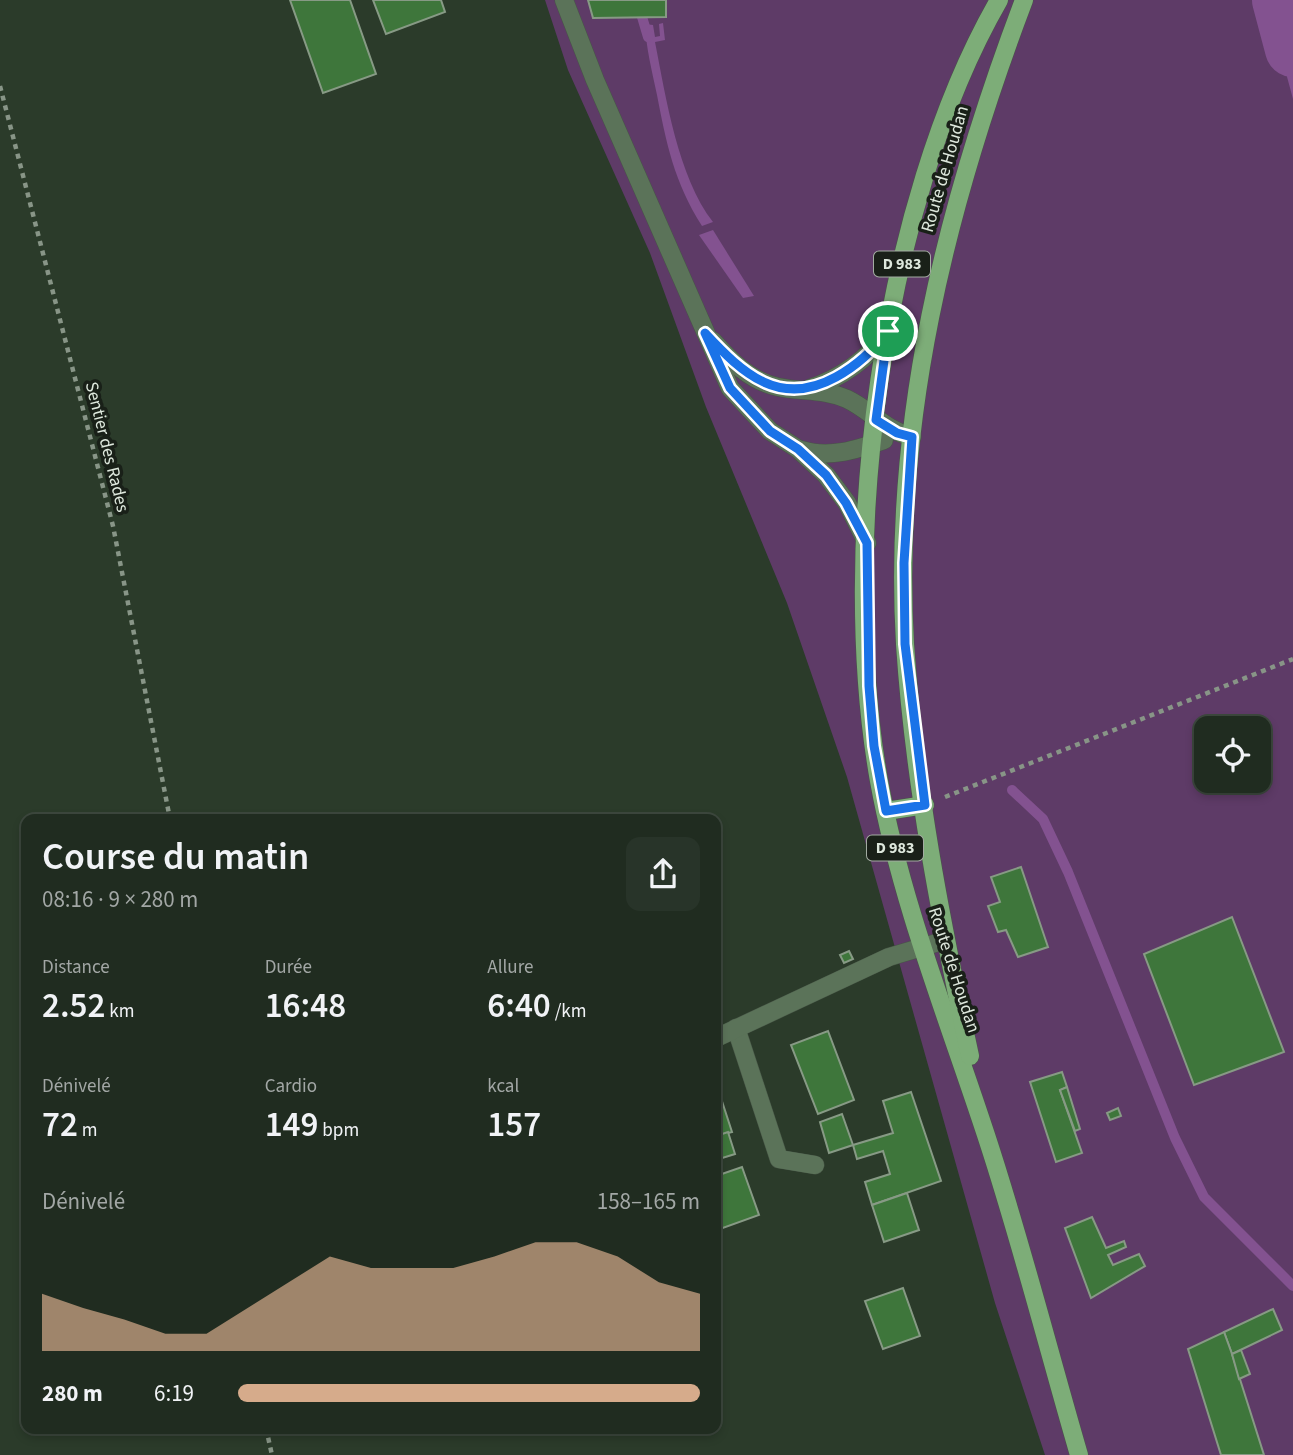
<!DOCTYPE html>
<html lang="fr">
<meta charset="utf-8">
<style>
:root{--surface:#202c20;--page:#283429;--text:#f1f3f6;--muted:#a2a7a5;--line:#3d483e;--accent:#d6ab8b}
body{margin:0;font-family:"Source Sans 3",sans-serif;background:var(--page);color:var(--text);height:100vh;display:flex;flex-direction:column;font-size:26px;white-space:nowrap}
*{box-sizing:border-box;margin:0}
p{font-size:23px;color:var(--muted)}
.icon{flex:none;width:38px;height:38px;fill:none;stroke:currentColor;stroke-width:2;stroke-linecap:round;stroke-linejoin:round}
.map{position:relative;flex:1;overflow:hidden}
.sheet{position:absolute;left:21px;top:814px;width:700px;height:620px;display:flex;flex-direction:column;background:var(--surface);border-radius:14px;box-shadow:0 4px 10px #0003,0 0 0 2px var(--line)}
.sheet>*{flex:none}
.tools{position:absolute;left:1194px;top:716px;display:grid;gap:14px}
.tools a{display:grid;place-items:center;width:77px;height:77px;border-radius:14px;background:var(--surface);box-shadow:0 4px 10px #0003,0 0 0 2px var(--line);font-size:35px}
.pin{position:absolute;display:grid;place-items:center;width:60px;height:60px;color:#fff;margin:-30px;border:4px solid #fff;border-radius:50%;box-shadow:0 2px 7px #0007}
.round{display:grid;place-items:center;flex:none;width:74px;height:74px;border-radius:14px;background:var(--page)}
.head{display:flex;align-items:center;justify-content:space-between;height:119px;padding:0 21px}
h1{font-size:38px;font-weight:600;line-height:52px}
.stats{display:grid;grid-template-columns:repeat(3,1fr);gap:10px;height:119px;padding:7px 21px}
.stats div{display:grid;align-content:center}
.stats b{font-size:35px;font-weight:600}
.stats small{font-size:19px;font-weight:400}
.stats p{font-size:19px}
.chart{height:196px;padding:14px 21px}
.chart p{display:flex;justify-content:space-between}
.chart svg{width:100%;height:126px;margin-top:7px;fill:var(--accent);opacity:.7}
ul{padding:0 21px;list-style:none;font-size:23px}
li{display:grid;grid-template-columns:112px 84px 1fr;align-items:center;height:52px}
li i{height:18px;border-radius:9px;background:var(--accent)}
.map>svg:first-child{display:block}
.green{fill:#5e3b67;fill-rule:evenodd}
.water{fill:#835290}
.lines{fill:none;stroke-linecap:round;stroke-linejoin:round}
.stream{stroke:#835290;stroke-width:10}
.river{stroke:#835290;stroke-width:56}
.building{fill:#3e763b;stroke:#879a85;stroke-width:2}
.minor-casing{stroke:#485747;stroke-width:19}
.tertiary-casing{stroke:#485747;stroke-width:19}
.primary-casing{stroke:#485747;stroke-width:19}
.path{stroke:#889587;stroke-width:4.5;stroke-dasharray:5 5;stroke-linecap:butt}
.minor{stroke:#5b7359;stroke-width:18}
.tertiary{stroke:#5b7359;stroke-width:18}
.primary{stroke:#7dad78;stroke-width:18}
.route-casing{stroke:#fff;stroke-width:14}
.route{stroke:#1a73e8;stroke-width:9}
.labels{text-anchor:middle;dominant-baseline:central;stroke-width:7;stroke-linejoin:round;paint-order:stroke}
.shield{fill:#192018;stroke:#a3aca2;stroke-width:2}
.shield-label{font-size:16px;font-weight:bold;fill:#dee8dd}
.street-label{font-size:18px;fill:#dee8dd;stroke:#192018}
</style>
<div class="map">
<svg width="1293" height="1455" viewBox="0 0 1293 1455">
<rect width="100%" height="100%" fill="#2b3b2a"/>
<path class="green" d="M 545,0 L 1293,0 L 1293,1455 L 1045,1455 L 995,1303 L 847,777 L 787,603 L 706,407 L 650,253 L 568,70 ZM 1206,728 L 1258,728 L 1258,780 L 1206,780 Z"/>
<g class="water">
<polygon points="1282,0 1293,0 1293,99 1273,25 1292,18"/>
<path d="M 663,23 L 665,40 L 655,42 C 666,98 678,177 713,222 L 702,226 C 674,182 666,142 657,95 C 652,71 646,48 645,24 L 653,25 L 655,37 L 660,36 L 659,24 Z"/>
<polygon points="713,230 754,296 743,298 699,235"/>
</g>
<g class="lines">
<g class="stream">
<polyline points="637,0 648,37"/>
<polyline points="1012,790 1043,819 1068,872 1175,1138 1204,1197 1293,1286"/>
</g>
<polyline class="river" points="1280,0 1293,49"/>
</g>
<g class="building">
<polygon points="290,0 350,0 376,74 323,93"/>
<polygon points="373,0 441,0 445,12 386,34"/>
<polygon points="588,0 666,0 666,17 593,18"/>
<polygon points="1021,867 1048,947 1018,957 1006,930 998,932 988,906 1000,902 991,877"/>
<polygon points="1232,917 1284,1052 1194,1085 1144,954"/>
<polygon points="849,951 853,959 844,963 840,955"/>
<polygon points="828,1031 854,1100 818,1114 791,1045"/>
<polygon points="1062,1072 1067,1087 1060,1090 1082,1153 1056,1162 1030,1082"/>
<polygon points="1067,1087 1080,1129 1075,1131 1060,1090"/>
<polygon points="719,1092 732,1132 716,1136 716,1093"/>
<polygon points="911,1092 941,1181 872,1205 865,1182 890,1174 883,1151 857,1159 853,1145 893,1133 883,1101"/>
<polygon points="1118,1108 1121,1116 1110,1120 1107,1113"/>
<polygon points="842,1114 853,1145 829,1153 820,1122"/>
<polygon points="728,1132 735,1154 716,1160 716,1136"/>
<polygon points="742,1167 759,1215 720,1229 716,1216 716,1176"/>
<polygon points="907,1193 919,1230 884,1242 872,1205"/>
<polygon points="1092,1217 1106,1248 1124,1241 1126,1247 1108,1255 1113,1265 1139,1254 1145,1266 1091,1298 1065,1228"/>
<polygon points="903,1288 920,1336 883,1349 865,1301"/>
<polygon points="1273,1309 1282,1330 1232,1354 1224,1332"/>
<polygon points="1224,1332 1232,1354 1264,1455 1221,1455 1188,1349"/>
<polygon points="1241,1350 1250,1374 1239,1379 1232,1354"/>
</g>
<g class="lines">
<defs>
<g id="minor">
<polyline points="736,1028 779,1159 815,1165"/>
<polyline points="716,1038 889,957 946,940"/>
</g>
<g id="tertiary">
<polyline points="564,0 595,80 730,388 770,431 798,449 826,475 847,503 867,543"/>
<path d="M 713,341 C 731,361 750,381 778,387 C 801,392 825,389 847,399 C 872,411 883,429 912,437"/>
<path d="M 808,389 C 842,378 868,359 888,331"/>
<path d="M 802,450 C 830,459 858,449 884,440"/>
</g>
<g id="primary">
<path d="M 999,0 C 881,205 838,549 879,781 C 901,902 948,1019 986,1135 C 1021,1241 1048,1349 1079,1455"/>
<polyline points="886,811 925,805"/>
<path d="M 970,1056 C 941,921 914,782 905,644 C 892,422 946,206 1024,0"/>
</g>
</defs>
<use href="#minor" class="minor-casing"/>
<use href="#tertiary" class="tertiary-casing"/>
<use href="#primary" class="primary-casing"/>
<g class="path">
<polyline points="0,86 113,526 170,819"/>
<polyline points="945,797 1293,659"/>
<polyline points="266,1428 272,1455"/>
</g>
<use href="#minor" class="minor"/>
<use href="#tertiary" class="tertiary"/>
<use href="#primary" class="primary"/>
</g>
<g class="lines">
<defs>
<path id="route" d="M 888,331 L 876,420 L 897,433 L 912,437 L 904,563 L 905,644 L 925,805 L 886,811 L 874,746 L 869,686 L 867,543 L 846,503 L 826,475 L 798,449 L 770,431 L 730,388 L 705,333 C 743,374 780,408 836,377 C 858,365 873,351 888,331 Z"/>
</defs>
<use href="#route" class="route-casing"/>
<use href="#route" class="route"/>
</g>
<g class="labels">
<g class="shield">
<rect x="874" y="251.5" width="56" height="25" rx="5"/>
<rect x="867" y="835.5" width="56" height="25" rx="5"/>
</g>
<g class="shield-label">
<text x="902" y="264">D 983</text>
<text x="895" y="848">D 983</text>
</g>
<g class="street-label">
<text transform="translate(945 169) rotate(-74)">Route de Houdan</text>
<text transform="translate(107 447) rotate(76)">Sentier des Rades</text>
<text transform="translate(954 970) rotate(72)">Route de Houdan</text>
</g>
</g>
</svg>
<div class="tools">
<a><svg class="icon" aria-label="locate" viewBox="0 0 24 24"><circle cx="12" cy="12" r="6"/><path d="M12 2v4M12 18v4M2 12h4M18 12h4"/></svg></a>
</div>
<div class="pin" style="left:888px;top:331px;background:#1e9e55"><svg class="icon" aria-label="arrive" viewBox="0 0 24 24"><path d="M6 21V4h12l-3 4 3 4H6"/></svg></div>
<section class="sheet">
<div class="head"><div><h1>Course du matin</h1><p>08:16 · 9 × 280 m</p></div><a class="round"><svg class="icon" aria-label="share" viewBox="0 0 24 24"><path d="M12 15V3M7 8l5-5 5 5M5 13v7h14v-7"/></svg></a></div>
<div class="stats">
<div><p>Distance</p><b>2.52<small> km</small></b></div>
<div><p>Durée</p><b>16:48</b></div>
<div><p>Allure</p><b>6:40<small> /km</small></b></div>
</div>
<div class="stats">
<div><p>Dénivelé</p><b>72<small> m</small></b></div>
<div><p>Cardio</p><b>149<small> bpm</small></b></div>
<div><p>kcal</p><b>157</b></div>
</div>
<div class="chart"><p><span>Dénivelé</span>158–165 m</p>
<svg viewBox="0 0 160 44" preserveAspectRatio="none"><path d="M0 44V24L10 29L20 33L30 38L40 38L50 29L60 20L70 11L80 15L90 15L100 15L110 11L120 6L130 6L140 11L150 20L160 24V44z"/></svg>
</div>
<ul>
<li><b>280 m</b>6:19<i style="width:100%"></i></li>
</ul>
</section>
</div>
